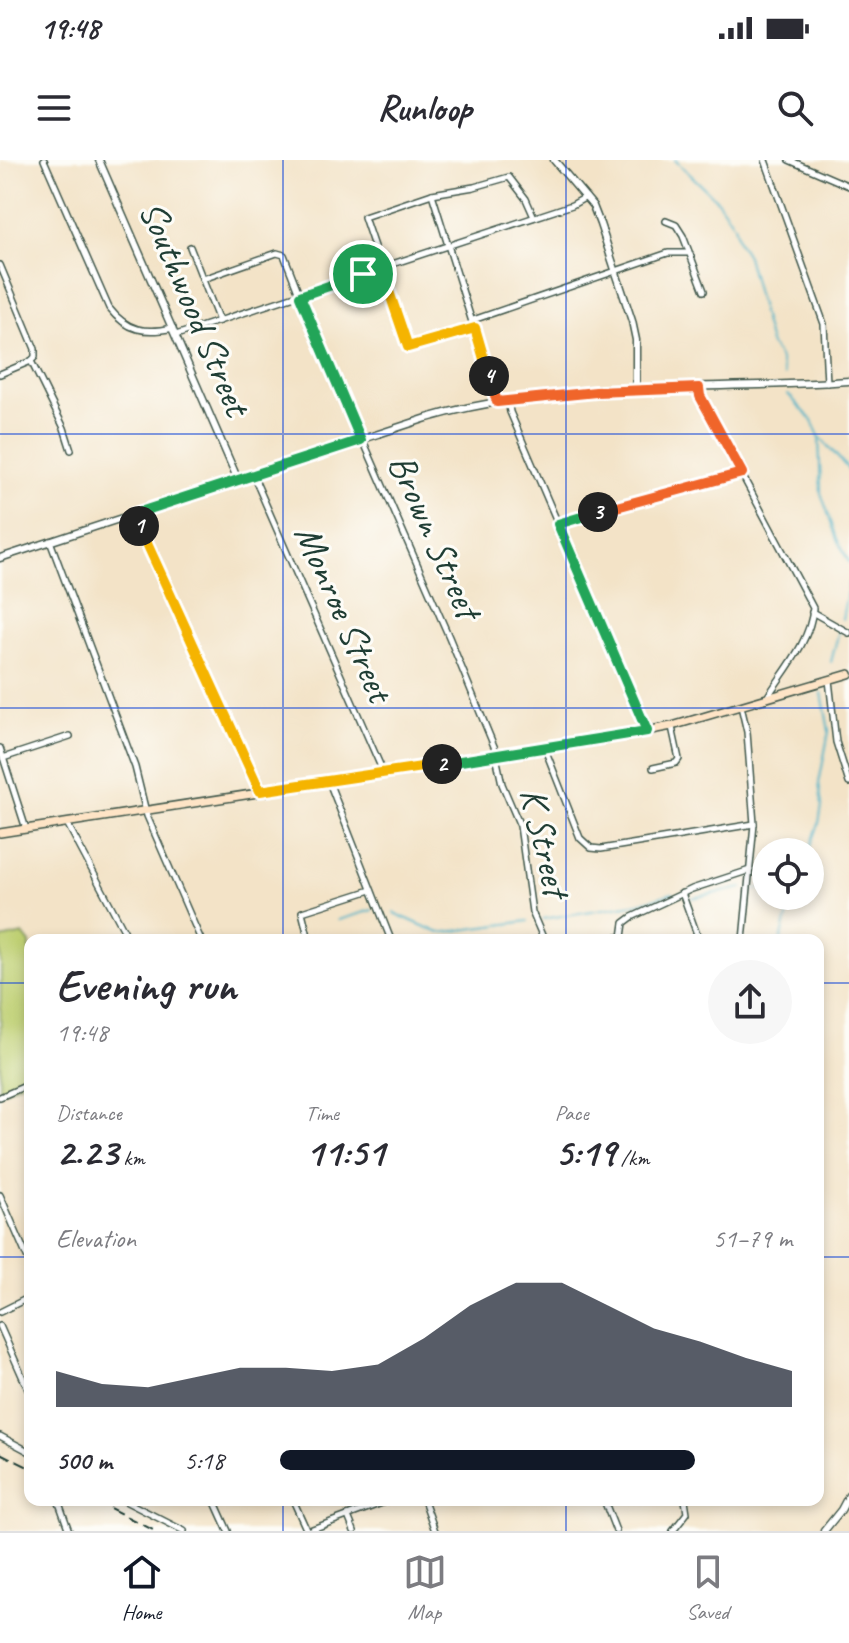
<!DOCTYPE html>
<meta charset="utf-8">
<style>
:root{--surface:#fff;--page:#f7f7f7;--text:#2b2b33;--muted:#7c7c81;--line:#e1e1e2;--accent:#111827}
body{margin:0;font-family:Caveat,sans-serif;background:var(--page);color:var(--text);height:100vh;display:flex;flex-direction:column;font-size:30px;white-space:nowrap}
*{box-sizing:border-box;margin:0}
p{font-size:26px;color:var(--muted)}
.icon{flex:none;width:44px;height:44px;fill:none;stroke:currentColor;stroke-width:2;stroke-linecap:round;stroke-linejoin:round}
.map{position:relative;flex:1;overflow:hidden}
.side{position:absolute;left:24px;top:774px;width:800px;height:572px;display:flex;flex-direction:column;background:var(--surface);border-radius:16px;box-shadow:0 4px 12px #0003}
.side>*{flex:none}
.controls{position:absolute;left:752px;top:678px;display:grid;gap:16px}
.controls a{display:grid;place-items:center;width:72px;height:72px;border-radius:50%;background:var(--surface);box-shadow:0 4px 12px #0003;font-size:40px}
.pin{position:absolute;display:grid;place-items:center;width:68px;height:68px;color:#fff;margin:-34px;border:4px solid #fff;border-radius:50%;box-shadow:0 2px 8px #0007}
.km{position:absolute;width:40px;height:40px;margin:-20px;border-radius:50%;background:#222;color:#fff;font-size:22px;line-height:40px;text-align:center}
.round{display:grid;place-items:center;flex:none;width:84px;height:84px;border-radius:42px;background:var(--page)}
.summary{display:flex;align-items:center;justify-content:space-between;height:136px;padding:0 32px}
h1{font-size:44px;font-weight:700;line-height:60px}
.figures{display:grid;grid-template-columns:repeat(3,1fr);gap:12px;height:136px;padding:8px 32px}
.figures div{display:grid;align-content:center}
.figures b{font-size:40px;font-weight:700}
.figures small{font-size:22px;font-weight:400}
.figures p{font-size:22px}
.chart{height:224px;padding:16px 32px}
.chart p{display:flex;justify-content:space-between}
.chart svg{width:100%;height:144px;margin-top:8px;fill:var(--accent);opacity:.7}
ul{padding:0 32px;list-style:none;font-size:26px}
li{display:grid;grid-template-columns:128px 96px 1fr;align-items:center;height:60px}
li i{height:20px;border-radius:10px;background:var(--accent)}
.status{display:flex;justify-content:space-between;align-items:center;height:56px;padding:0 40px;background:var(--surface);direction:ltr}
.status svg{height:22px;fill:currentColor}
header{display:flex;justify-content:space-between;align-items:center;height:104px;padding:0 32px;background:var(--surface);font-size:36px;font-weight:700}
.tabs{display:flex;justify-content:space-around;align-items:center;height:112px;border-top:2px solid var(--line);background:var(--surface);font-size:22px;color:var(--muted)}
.tabs a{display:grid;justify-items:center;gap:4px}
.tabs .current{color:var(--accent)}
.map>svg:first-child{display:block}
.green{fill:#becf71;stroke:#6e8652;stroke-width:2}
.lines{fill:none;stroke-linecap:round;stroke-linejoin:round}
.stream{stroke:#49b2c8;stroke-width:2}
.minor-casing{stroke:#3f564a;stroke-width:8}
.tertiary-casing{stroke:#3f564a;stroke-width:9}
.secondary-casing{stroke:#3f564a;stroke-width:10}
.minor{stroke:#fff;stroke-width:5}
.tertiary{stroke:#fff;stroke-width:6}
.secondary{stroke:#fee4c6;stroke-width:7}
.rail{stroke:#1f3d34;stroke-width:2;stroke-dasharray:12 6;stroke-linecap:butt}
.split-1-casing{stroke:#fff;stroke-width:16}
.split-2-casing{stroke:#fff;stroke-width:16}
.split-3-casing{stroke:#fff;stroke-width:16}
.split-4-casing{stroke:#fff;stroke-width:16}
.split-5-casing{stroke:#fff;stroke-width:16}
.split-1{stroke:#22a559;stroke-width:10}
.split-2{stroke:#f5b400;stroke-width:10}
.split-3{stroke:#22a559;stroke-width:10}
.split-4{stroke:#f0652b;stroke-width:10}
.split-5{stroke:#f5b400;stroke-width:10}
.grid{fill:none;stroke:#1d4ed8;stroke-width:2;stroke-opacity:0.55}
.labels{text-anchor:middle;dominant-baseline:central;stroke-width:6;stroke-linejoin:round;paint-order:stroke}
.street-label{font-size:38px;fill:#1f3d34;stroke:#fdfcf7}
</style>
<div class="status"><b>19:48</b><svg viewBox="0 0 49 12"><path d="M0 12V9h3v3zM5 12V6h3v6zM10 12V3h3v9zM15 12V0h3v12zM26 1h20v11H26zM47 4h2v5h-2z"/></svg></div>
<header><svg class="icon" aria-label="menu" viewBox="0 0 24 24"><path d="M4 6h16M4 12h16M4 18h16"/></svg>Runloop<svg class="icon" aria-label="search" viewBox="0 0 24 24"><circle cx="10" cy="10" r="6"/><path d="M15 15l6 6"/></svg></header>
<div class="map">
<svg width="849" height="1371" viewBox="0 0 849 1371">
<rect width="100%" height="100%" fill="#fdfcf7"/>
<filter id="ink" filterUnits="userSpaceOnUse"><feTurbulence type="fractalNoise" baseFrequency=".0125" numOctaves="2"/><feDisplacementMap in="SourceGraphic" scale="16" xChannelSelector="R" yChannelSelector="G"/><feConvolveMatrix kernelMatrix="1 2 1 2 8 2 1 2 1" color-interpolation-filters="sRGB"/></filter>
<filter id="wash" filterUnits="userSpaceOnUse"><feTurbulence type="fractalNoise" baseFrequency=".006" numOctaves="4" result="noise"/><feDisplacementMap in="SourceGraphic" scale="32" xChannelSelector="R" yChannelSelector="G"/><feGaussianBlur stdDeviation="1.8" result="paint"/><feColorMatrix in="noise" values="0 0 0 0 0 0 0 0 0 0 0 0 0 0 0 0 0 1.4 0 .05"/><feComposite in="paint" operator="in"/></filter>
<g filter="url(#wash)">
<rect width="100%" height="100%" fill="#f3e3c7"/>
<polygon class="green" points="23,774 30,783 30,919 0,933 1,779"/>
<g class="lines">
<g class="stream">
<polyline points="675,0 717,40 734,65 738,81 747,96 770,184 779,197 784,215"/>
<polyline points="788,234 811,259 819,276 849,310"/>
<polyline points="819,276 821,333 837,379 849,402"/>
<polyline points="842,459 849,422"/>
<polyline points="831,502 839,471"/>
<polyline points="809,692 819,663 822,646 819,623 829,571 822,533"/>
<polyline points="756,729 766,728"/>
<polyline points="692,738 742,728"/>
<polyline points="394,753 439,773 528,761"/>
<polyline points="543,759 639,743 673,733"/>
<polyline points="338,760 372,750"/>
<polyline points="781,780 793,736"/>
</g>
</g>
</g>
<g filter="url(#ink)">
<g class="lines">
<defs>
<g id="minor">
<path d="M 44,0 L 109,148 C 127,171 145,174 173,168"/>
<polyline points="765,0 824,164 827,223"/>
<polyline points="789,0 849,26"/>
<polyline points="432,34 497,242"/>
<polyline points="666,61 676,65 683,76 704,131"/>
<polyline points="190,87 219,161"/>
<polyline points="0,105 35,189 35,197 31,201"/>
<polyline points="203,119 277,93 284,95 300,136 449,477 498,596"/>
<polyline points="473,160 668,93 687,93"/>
<polyline points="475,168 408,187 364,57 432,34 474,27 509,17 526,39 534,57"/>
<polyline points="176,175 572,45 586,37"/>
<polyline points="31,201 64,268 71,290"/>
<polyline points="0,214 31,201"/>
<path d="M 699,228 L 700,236 L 813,448 C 811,481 783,512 766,539"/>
<polyline points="508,241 510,252 647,571"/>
<polyline points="253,315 384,614"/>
<polyline points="134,354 260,631"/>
<polyline points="558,364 742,313"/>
<polyline points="50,381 135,607 147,656 201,780"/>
<polyline points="812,452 849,473"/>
<polyline points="829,520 836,582 849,623"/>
<polyline points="741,546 747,572 754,664 743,780"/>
<polyline points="0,588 26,669"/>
<polyline points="545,589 580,678 591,688 601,689 754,664"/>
<polyline points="496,596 502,624 520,666 532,752 544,780"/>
<polyline points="3,598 70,576"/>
<polyline points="653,608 676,603 679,599 672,567"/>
<polyline points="329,622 391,780"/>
<polyline points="67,663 129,780"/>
<polyline points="682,733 699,780"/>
<polyline points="309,780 302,752 371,730"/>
<polyline points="593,780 622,777 624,763 632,757 692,729 750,710"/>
<polyline points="0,937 30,924"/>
<polyline points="0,1035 30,1104"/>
<polyline points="0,1152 30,1137"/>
<polyline points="0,1166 30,1234"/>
<polyline points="0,1276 30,1292"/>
<polyline points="58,1340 69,1371"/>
<polyline points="123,1340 184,1371"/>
<polyline points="214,1340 228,1371"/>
<polyline points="293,1340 307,1371"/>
<polyline points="424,1340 435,1371"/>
<polyline points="604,1340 616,1371"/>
<polyline points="348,1356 354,1371"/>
<polyline points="307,1371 390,1340"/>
<polyline points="673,1371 687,1353 685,1340"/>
</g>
<g id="tertiary">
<polyline points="99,0 238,320"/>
<polyline points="554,0 593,46 600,64 632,161 636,180 636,230"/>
<path d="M 0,398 L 427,258 C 560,219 711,231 849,221"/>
<polyline points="824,1371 841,1350 849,1335"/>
</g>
<polyline id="secondary" points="0,673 587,582 672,566 849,514"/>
</defs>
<use href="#minor" class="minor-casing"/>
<use href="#tertiary" class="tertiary-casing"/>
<use href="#secondary" class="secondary-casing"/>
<use href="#minor" class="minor"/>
<use href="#tertiary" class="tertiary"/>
<use href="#secondary" class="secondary"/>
<g class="rail">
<polyline points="0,1293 30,1308"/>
<polyline points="94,1340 155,1371"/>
</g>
</g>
</g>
<g class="lines" filter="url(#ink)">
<defs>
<polyline id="split-1" points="139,366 134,354 361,280 300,136 363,114"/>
<polyline id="split-2" points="139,366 260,631 442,604"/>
<polyline id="split-3" points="442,604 647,571 558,364 598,352"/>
<polyline id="split-4" points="489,216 497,242 596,232 699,228 700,236 742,313 598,352"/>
<polyline id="split-5" points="363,114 381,108 408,187 475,168 489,216"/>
</defs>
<use href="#split-1" class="split-1-casing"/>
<use href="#split-2" class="split-2-casing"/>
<use href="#split-3" class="split-3-casing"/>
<use href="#split-4" class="split-4-casing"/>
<use href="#split-5" class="split-5-casing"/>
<use href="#split-1" class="split-1"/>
<use href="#split-2" class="split-2"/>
<use href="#split-3" class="split-3"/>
<use href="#split-4" class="split-4"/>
<use href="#split-5" class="split-5"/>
</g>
<path class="grid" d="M 283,0 L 283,780M 566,0 L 566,780M 0,274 L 849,274M 0,548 L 849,548M 0,823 L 30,823M 818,823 L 849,823M 0,1097 L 30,1097M 818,1097 L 849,1097M 283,1340 L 283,1371M 566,1340 L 566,1371"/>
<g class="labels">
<g class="street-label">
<text transform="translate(195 148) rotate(67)">Southwood Street</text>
<text transform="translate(435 376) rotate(66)">Brown Street</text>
<text transform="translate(344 453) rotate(66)">Monroe Street</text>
<text transform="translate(545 682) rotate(77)">K Street</text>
</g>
</g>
</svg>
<div class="controls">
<a><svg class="icon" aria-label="locate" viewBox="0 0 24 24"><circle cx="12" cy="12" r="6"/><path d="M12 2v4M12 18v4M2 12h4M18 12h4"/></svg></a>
</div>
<div class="pin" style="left:363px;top:114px;background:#1e9e55"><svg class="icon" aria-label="arrive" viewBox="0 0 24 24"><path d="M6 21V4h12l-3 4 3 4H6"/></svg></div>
<b class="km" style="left:139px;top:366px">1</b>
<b class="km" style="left:442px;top:604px">2</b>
<b class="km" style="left:598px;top:352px">3</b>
<b class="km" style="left:489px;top:216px">4</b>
<section class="side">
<div class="summary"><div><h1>Evening run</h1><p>19:48</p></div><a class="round"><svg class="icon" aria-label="share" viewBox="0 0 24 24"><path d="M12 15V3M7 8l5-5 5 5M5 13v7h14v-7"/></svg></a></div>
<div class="figures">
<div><p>Distance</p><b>2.23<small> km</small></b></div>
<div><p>Time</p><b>11:51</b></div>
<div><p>Pace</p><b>5:19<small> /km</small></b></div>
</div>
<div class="chart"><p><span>Elevation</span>51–79 m</p>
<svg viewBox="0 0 160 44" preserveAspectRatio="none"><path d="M0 44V33L10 37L20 38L30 35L40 32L50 32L60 33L70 31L80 23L90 13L100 6L110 6L120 13L130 20L140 24L150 29L160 33V44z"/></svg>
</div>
<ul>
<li><b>500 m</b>5:18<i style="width:81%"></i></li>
</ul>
</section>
</div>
<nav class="tabs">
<a class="current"><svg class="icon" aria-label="home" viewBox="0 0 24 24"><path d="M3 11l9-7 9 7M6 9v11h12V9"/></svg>Home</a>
<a><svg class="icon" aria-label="map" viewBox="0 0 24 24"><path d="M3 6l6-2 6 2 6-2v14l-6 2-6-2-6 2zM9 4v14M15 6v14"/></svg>Map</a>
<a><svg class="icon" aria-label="saved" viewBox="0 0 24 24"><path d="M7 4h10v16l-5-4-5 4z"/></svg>Saved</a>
</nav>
